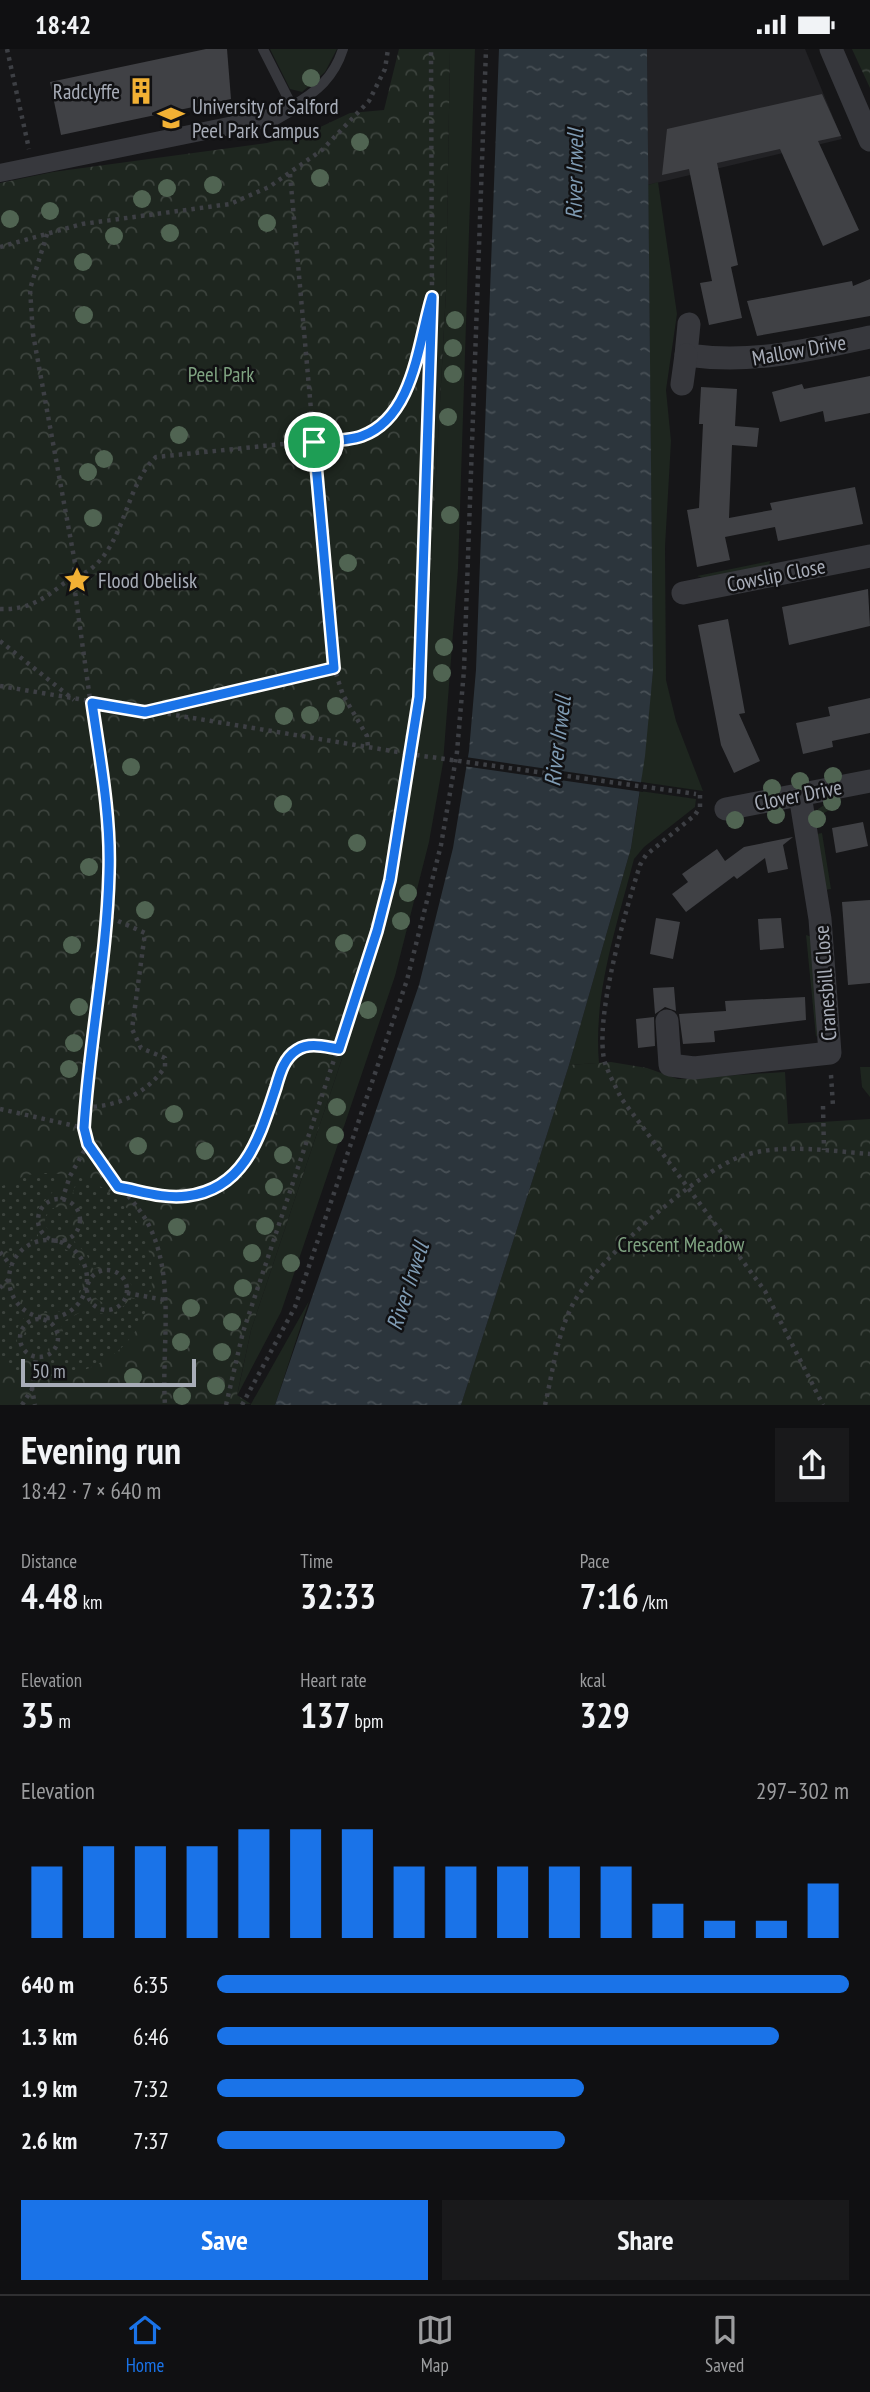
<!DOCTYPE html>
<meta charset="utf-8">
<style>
:root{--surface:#101012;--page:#19191b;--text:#f1f3f6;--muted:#9c9d9f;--line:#303032;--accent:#1a73e8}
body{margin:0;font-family:"PT Sans Narrow",sans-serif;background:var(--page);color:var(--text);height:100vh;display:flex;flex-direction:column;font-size:26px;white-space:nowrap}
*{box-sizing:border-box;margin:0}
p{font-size:23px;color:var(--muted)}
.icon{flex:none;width:38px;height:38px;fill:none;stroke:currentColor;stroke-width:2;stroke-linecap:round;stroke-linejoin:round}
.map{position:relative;height:1356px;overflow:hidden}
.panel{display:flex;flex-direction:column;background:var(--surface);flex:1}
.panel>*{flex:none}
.scale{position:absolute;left:21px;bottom:18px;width:175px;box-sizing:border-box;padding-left:7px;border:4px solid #a8adb8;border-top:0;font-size:19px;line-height:24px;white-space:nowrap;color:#a8adb8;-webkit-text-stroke:5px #111113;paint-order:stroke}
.pin{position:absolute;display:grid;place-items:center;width:60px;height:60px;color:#fff;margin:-30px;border:4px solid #fff;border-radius:50%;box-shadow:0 2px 7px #0007}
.round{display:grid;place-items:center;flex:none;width:74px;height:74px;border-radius:0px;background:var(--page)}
.headline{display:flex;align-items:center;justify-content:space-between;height:119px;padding:0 21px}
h1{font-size:38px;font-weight:800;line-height:52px}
.metrics{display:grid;grid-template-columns:repeat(3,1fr);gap:10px;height:119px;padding:7px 21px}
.metrics div{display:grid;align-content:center}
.metrics b{font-size:35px;font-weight:800}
.metrics small{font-size:19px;font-weight:400}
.metrics p{font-size:19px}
.chart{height:196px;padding:14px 21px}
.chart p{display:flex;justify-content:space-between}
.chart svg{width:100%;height:126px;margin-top:7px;stroke:var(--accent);stroke-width:6}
.primary-button{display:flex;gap:14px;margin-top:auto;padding:14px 21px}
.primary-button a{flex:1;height:80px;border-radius:0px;background:var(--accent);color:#fff;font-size:28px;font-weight:800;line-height:80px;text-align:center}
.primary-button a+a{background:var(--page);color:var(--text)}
ul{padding:0 21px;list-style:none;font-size:23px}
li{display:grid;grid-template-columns:112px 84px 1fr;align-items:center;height:52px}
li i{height:18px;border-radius:9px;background:var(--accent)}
.status{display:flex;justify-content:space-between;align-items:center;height:49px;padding:0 35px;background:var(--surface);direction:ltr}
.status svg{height:19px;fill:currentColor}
.tabs{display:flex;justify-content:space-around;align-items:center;height:98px;border-top:2px solid var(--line);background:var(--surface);font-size:19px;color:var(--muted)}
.tabs a{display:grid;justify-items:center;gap:4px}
.tabs .active{color:var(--accent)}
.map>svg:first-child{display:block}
.built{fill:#222225}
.grass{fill:#1e261f}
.park{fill:url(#park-crowns)}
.garden{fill:url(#garden-dots)}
.water{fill:url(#water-ripples)}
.pier{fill:#161618}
.building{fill:#404145}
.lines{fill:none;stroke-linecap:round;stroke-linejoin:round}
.path{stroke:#3d3f44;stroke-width:4.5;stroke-dasharray:3.5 5;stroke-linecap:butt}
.service{stroke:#37383d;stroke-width:10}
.pedestrian{stroke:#37383d;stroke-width:18}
.minor{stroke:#37383d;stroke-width:23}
.path-bridge{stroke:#3d3f44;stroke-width:4.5;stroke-dasharray:3.5 5;stroke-linecap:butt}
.tree{fill:#506452}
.route-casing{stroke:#fff;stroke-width:14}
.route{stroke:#1a73e8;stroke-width:9}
.labels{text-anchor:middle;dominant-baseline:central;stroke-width:5;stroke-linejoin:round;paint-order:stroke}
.poi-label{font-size:21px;fill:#a8adb8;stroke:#111113;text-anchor:start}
.street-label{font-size:21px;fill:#a8adb8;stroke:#111113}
.park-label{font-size:21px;fill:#7fa381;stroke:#111113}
.water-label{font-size:23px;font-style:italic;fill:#7f9bb3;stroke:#111113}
</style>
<div class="status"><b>18:42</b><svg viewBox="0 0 49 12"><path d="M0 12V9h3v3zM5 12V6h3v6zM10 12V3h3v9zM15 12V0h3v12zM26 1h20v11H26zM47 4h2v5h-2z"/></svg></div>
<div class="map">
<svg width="870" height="1356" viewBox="0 0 870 1356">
<defs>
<pattern id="park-crowns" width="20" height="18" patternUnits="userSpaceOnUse" patternTransform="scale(1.75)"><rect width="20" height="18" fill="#1e261f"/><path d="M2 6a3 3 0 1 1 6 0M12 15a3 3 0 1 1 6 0" fill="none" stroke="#3c433d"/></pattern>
<pattern id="garden-dots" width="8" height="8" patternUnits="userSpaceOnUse" patternTransform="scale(1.75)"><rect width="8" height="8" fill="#1e261f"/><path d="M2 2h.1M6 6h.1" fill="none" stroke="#3c433d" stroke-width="1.8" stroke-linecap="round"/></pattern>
<pattern id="water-ripples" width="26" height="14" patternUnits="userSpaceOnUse" patternTransform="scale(1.75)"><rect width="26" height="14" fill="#2c353c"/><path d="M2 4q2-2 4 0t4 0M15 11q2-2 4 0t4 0" fill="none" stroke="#485056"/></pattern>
</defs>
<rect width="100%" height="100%" fill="#161618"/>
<polygon class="built" points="647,0 805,0 842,90 648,136"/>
<g class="grass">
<polygon points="270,0 337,0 325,23 302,43 290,40"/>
<polygon points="450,0 475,0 458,520 443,714 429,793 395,927 281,1263 237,1347 251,1281 382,890 399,815 416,706 424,648 446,242"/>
<polygon points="658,133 677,265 666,341 671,392 665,498 666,631 676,672 703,742 641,733 653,622 648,136"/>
<polygon points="770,512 769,518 703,529 697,527"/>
<path d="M 640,742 L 696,750 L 695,758 L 644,798 L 634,810 C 617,876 593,945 599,1014 L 569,1016 L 631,799 Z"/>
<polygon points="835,749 836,757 824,764 821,778 816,779 818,760"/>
<polygon points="822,784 831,840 825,841 817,785"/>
<polygon points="806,886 812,888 819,983 816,988"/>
<polygon points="870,1007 870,1048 862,1038 860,1018 870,1018"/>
<polygon points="309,1252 275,1356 251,1356 251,1355"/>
</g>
<g class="park">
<polygon points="399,0 450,0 446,242 424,648 416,710 399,815 382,890 251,1281 237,1346 251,1355 0,1356 0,134 53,123 267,94 314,81 350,64 384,61"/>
<polygon points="852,0 870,0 870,39"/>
<polygon points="611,1013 647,1019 678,1030 785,1023 788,1075 870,1070 870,1356 461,1356 569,1016"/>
</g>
<g class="garden">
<polygon points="46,1124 61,1125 56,1139 36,1162 38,1187 21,1196 12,1206 0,1197 0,1138 27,1126"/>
<path d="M 78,1128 C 128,1143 158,1190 151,1243 L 132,1239 C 128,1218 111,1211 93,1220 L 86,1204 L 74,1193 L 84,1174 L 73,1143 Z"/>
<circle cx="59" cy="1172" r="14"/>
<circle cx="49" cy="1230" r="34"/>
<circle cx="107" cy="1240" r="14"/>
<path d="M 6,1241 L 12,1256 L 25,1268 C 5,1288 25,1304 27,1325 L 0,1315 L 0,1244 Z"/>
<path d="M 130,1249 L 149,1253 C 134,1303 90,1329 40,1327 L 43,1314 C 62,1307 69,1292 60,1274 L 81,1263 L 87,1255 C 101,1271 119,1267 130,1249 Z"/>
<circle cx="39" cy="1288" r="15"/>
</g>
<polygon class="water" points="499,0 647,0 653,622 645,707 631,799 569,1016 461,1356 275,1356 419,936 453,799 469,702 476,621"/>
<polygon class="pier" points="465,708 645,734 643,743 463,717"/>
<g class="building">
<polygon points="206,0 227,0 231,50 61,86 50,33"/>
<polygon points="822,45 841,87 818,92 859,181 823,197 780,100 717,114 738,216 731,218 742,269 709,276 700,234 712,232 689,120 662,126 667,80"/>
<polygon points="870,230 870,267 757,287 747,252 852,232 853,237"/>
<polygon points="870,327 870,364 825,373 823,362 780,373 772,343 802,335 804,340"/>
<polygon points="701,338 737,340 735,377 759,379 757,398 732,396 729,469 772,461 770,454 855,438 863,475 778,492 775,478 725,488 730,511 697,518 687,461 699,459 703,375 699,375"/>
<polygon points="868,540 870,577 789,596 782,558"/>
<polygon points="728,570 745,664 739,665 760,712 734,724 721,696 698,576"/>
<polygon points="870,649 870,684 832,692 833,698 803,705 796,674 830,667 828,658"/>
<polygon points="863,773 868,797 836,804 832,779"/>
<polygon points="793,788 783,796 788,820 768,824 765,809 737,830 734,827 686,863 672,845 688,833 682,825 717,800 725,812 744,798"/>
<polygon points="870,851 870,934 848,936 842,853"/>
<polygon points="656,869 680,873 673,910 650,905"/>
<polygon points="781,869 784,899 760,901 758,870"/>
<polygon points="674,938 676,962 665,958 655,965 653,939"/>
<polygon points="805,948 806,971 714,982 715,993 683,995 679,965 726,962 725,952"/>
<polygon points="654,968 655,997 638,999 636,970"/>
</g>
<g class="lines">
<g class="path">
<polyline points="7,0 29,100"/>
<polyline points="290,125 334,619 343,646 367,687 368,699"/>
<path d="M 47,185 L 30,240 L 33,285 L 75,514 L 73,528 L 106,765 L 109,821 L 107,867 L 84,1079 C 93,1117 127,1139 146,1171 C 177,1225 161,1297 165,1356"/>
<polyline points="0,198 82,175 230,155 269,138 322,101 369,52 385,20 388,0"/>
<path d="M 0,560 C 27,561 43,551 63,535 C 72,529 84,526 92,519 C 126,491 126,435 156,408 L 362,387 C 417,351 412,314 429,256"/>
<polyline points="0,592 74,651"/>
<polyline points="0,637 416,706"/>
<polyline points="149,662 334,619"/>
<path d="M 700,746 L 700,758 L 695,766 L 646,806 L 640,816 C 626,860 593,972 605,1014 C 609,1026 616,1038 621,1049 L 765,1242 L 823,1356"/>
<polyline points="831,1026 833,1057"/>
<polyline points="823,1057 824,1101"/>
<path d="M 85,1058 C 118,1058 147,1044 165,1018 L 165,1009 L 141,999 L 132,980 L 145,884 L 107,867"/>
<polyline points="0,1060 84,1079"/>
<path d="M 119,1138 C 142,1142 164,1150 188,1147 C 247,1139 260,1085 276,1038 C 281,1024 284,1009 297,1001 C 310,993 325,997 339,1000"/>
<circle cx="59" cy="1171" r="21"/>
<polyline points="62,1151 70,1127 88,1095"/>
<circle cx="48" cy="1230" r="39"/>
<polyline points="0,1203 11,1217"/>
<circle cx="107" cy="1241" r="20"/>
<polyline points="0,1239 9,1230"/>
<polyline points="127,1244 165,1251"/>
<circle cx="39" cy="1289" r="19"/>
<polyline points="32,1340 36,1309"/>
<polyline points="22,1356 32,1340 35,1356"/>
<polyline points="226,1356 243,1283 377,882 411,705 420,621 432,249 431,0"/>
<polyline points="242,1356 295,1258 407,931 441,796 457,703 464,621 486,0"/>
<path d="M 545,1356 C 553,1322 557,1284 574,1253 C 598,1211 696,1123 742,1107 C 781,1094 830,1102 870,1105"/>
</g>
<path class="service" d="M 263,0 L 292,57 C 317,43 334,28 343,0"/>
<polyline class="pedestrian" points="0,124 273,68 292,57"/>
<g class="minor">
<polyline points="831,0 870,91"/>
<path d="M 689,275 L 686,306 C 753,315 805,302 870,288"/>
<polyline points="682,335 686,306"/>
<polyline points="683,544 870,507"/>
<polyline points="726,760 870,732"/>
<polyline points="667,972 670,1016 694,1019 830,1004 820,870 800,746"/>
</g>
<polyline class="path-bridge" points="416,706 696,745"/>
</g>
<g class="tree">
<circle cx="311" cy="29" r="9"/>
<circle cx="360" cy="93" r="9"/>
<circle cx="320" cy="129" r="9"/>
<circle cx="213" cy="136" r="9"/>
<circle cx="167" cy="139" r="9"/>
<circle cx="142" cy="150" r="9"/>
<circle cx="50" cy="162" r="9"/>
<circle cx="10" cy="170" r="9"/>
<circle cx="267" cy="174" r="9"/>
<circle cx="170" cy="184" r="9"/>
<circle cx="114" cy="187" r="9"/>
<circle cx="83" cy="213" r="9"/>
<circle cx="84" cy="266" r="9"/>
<circle cx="455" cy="271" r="9"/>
<circle cx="453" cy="299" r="9"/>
<circle cx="453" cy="325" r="9"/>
<circle cx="448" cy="368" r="9"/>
<circle cx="179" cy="386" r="9"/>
<circle cx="104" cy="410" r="9"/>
<circle cx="88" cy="423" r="9"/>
<circle cx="450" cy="466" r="9"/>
<circle cx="93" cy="469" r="9"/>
<circle cx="348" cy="514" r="9"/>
<circle cx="444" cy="598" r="9"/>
<circle cx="442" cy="624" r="9"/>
<circle cx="336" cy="657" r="9"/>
<circle cx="310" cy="666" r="9"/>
<circle cx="284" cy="667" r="9"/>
<circle cx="131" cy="718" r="9"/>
<circle cx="833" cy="727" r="9"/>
<circle cx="800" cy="732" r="9"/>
<circle cx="772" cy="739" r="9"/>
<circle cx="832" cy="753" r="9"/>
<circle cx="283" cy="755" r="9"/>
<circle cx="776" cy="766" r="9"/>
<circle cx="817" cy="770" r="9"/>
<circle cx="735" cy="771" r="9"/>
<circle cx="357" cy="794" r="9"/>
<circle cx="89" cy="818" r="9"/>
<circle cx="408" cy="844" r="9"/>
<circle cx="145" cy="861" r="9"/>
<circle cx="401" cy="872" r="9"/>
<circle cx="344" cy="894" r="9"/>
<circle cx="72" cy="896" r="9"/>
<circle cx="79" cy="958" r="9"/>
<circle cx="368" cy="961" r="9"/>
<circle cx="74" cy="994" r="9"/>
<circle cx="69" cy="1020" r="9"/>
<circle cx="337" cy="1058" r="9"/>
<circle cx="174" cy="1065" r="9"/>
<circle cx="335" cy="1086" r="9"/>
<circle cx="138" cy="1097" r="9"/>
<circle cx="205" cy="1102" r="9"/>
<circle cx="283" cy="1106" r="9"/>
<circle cx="274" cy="1138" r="9"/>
<circle cx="265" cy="1177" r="9"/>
<circle cx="177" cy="1178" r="9"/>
<circle cx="252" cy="1204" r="9"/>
<circle cx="291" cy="1214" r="9"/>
<circle cx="243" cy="1239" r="9"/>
<circle cx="191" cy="1259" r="9"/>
<circle cx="232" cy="1273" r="9"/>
<circle cx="181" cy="1293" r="9"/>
<circle cx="222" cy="1303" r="9"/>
<circle cx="133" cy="1328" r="9"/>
<circle cx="216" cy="1337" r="9"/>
<circle cx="182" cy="1347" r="9"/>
</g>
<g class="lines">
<defs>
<path id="route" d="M 432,248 L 419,648 L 390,831 L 377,882 L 339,1000 C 325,998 310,993 297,1001 C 284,1009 280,1024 276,1038 C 260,1086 246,1140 187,1147 C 163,1150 141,1142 118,1138 L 88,1095 L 84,1079 C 89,993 107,909 109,824 C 111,767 100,710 92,654 L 145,663 L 334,619 L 314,393 C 328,392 348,392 362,387 C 414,368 418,294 432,248 Z"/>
</defs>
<use href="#route" class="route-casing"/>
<use href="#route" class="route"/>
</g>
<defs>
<symbol id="building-bare" viewBox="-9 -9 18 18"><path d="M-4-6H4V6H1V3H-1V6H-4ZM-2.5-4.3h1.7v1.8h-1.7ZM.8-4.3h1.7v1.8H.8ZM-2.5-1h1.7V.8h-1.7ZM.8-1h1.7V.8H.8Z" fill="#f2b134" stroke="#111113" stroke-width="2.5" paint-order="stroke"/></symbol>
<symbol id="university-bare" viewBox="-9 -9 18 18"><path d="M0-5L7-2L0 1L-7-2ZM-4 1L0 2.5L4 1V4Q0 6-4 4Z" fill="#f2b134" stroke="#111113" stroke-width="2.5" paint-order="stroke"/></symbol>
<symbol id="sight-bare" viewBox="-9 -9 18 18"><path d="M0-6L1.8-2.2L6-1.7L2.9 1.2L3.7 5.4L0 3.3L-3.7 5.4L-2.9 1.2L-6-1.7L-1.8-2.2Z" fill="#f2b134" stroke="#111113" stroke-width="2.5" paint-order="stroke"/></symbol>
</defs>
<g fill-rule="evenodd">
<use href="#building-bare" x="122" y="23" width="38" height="38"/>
<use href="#university-bare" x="152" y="50" width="38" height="38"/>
<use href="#sight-bare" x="58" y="512" width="38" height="38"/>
</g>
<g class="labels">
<g class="poi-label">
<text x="120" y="42" text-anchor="end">Radclyffe</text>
<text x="192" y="57">University of Salford<tspan x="192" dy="24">Peel Park Campus</tspan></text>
<text x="98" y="531">Flood Obelisk</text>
</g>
<g class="street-label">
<text transform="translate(799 301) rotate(-10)">Mallow Drive</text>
<text transform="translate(776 526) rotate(-11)">Cowslip Close</text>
<text transform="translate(798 746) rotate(-11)">Clover Drive</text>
<text transform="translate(825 934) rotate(-94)">Cranesbill Close</text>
</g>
<g class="park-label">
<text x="221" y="325">Peel Park</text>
<text x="681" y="1195">Crescent Meadow</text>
</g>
<g class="water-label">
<text transform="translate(574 125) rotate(-89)">River Irwell</text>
<text transform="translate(557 692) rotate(-83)">River Irwell</text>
<text transform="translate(407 1237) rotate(-72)">River Irwell</text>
</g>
</g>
</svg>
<div class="scale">50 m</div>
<div class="pin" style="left:314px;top:393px;background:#1e9e55"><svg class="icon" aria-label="arrive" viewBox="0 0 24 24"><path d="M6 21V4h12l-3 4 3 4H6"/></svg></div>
</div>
<section class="panel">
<div class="headline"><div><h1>Evening run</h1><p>18:42 · 7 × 640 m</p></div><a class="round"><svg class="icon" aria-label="share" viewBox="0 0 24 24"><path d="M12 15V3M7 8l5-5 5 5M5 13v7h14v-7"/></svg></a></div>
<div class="metrics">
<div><p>Distance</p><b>4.48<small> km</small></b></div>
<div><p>Time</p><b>32:33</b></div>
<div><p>Pace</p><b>7:16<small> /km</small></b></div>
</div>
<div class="metrics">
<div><p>Elevation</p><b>35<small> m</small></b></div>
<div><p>Heart rate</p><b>137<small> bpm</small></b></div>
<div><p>kcal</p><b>329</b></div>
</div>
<div class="chart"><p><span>Elevation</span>297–302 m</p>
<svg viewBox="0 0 160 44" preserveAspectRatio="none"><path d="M5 44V19M15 44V12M25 44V12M35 44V12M45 44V6M55 44V6M65 44V6M75 44V19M85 44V19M95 44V19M105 44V19M115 44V19M125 44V32M135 44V38M145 44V38M155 44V25"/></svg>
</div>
<ul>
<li><b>640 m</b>6:35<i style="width:100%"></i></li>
<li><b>1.3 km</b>6:46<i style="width:89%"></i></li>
<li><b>1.9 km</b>7:32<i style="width:58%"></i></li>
<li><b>2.6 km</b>7:37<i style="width:55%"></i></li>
</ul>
<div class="primary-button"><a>Save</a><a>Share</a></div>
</section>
<nav class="tabs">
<a class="active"><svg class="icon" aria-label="home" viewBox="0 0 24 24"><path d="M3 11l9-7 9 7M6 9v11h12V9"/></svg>Home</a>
<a><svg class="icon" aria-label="map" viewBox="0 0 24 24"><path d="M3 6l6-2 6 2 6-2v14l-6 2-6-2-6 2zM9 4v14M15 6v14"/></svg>Map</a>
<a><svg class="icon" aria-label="saved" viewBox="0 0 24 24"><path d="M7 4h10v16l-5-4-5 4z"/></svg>Saved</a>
</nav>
